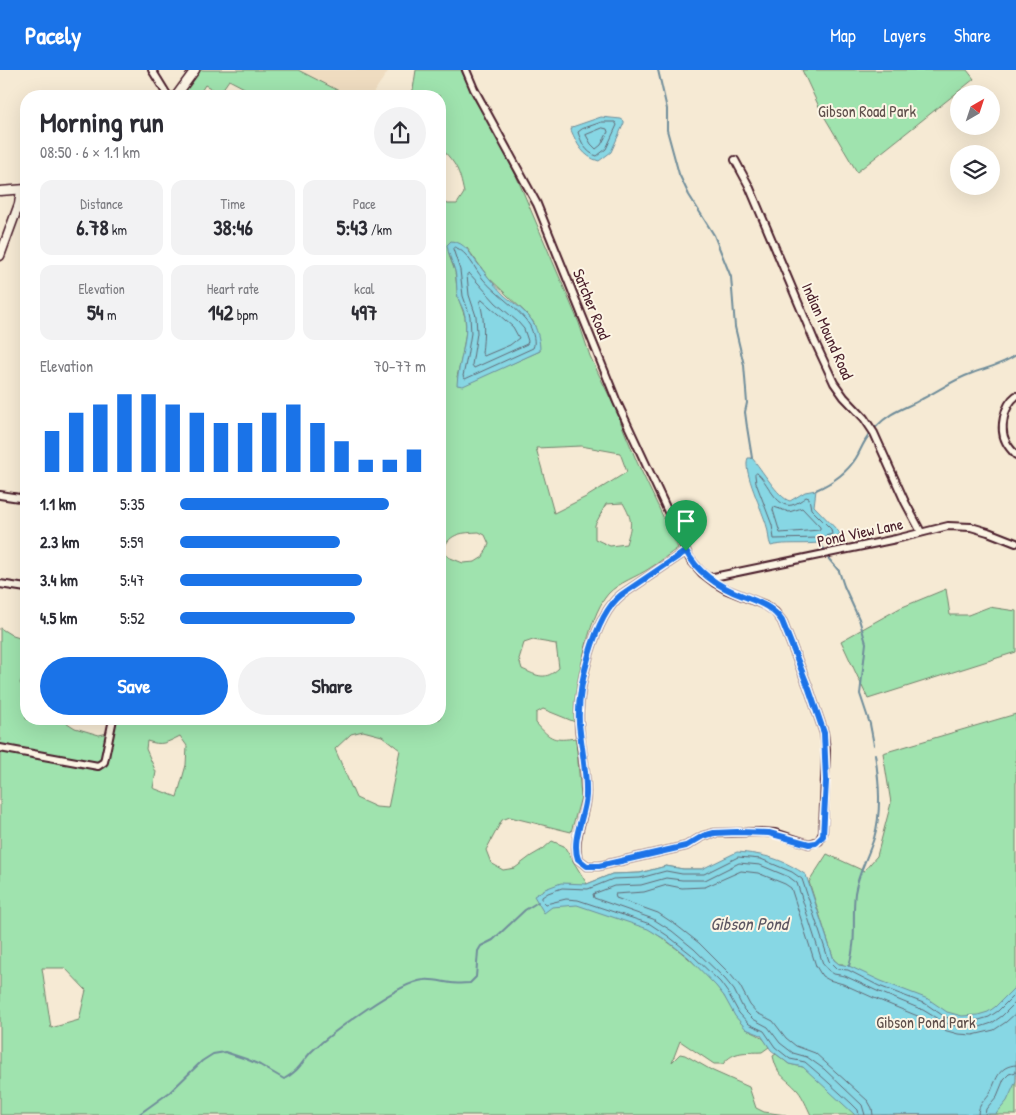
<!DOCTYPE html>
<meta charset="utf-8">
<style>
:root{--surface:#fff;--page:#f2f2f3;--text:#2b2b33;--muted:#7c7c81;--accent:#1a73e8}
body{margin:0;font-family:"Patrick Hand",sans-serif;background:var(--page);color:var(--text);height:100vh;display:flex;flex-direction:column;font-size:19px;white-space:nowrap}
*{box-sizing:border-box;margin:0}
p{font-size:16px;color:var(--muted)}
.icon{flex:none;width:28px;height:28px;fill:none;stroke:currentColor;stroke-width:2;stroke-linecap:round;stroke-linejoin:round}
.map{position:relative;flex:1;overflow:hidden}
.details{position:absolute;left:20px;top:20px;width:426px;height:635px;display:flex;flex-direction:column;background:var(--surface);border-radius:20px;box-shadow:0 5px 20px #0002}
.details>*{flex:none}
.needle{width:32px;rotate:39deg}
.buttons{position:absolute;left:950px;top:15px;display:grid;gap:10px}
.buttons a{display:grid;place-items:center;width:50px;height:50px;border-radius:50%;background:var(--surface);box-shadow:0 5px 20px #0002;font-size:25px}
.pin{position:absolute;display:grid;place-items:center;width:42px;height:42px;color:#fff;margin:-51px -21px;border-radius:50% 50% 50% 0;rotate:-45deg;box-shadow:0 0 5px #0007}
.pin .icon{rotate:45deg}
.round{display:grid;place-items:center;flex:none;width:52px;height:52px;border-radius:26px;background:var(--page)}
.head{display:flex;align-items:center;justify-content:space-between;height:85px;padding:0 20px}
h1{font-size:28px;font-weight:700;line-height:38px}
.figures{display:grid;grid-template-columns:repeat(3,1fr);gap:8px;height:85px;padding:5px 20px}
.figures div{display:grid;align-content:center;border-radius:12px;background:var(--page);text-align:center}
.figures b{font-size:21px;font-weight:700}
.figures small{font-size:14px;font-weight:400}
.figures p{font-size:14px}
.chart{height:140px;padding:10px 20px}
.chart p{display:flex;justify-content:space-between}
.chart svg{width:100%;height:90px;margin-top:5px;stroke:var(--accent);stroke-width:6}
.primary-button{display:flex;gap:10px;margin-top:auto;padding:10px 20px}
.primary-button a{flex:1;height:58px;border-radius:30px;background:var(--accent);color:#fff;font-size:20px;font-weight:700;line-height:58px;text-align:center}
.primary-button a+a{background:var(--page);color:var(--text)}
ul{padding:0 20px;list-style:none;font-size:16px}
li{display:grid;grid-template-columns:80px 60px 1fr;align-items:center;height:38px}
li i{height:12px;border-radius:6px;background:var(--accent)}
header{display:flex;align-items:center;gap:30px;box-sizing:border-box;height:70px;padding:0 25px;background:var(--accent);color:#fff}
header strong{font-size:24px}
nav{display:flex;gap:28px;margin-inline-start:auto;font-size:18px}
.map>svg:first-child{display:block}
.built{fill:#efdcc0}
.green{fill:#9fe3ae;stroke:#74816c;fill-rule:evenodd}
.water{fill:#87d7e4;stroke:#6f8d9a}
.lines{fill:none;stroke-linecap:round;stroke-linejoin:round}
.shore{stroke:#626975;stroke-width:1}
.stream{stroke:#6f8d9a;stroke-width:2}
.minor-casing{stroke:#4a1f2b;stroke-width:10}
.tertiary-casing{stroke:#4a1f2b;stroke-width:11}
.minor{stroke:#fcf5e5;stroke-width:6}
.tertiary{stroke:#fcf5e5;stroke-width:8}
.route-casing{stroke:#fff;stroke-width:10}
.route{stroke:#1a73e8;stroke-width:6}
.labels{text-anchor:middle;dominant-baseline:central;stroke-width:4;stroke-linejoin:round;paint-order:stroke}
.park-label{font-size:16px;fill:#5f504c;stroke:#fcf5e5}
.street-label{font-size:16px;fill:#4a1f2b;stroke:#fcf5e5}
.water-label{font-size:18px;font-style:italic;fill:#5c5662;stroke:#fcf5e5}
</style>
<header>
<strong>Pacely</strong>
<nav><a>Map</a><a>Layers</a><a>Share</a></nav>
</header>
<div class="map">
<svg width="1016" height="1045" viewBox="0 0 1016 1045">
<rect width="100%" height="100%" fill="#f6ead4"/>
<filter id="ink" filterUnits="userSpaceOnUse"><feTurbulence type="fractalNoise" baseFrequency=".02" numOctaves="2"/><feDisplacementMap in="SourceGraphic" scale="10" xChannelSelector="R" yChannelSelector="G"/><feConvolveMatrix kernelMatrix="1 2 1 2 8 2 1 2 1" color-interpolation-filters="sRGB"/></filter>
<g filter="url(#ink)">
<polygon class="built" points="298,0 389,0 371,26 349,26"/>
<g class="green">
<polygon points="201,0 298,0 349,26 245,26 250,21 229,10 220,23 205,15 198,26 182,26"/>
<path d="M 416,0 L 461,0 L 476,32 L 488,51 L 515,103 L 579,253 L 590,286 L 614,336 L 637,392 L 678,478 C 669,484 660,492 650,498 C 637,507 619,512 608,524 C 587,548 575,620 575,652 L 543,639 L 536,643 L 536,653 C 551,670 554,671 576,668 L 581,727 L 571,762 L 510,747 L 502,750 L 486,780 L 491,793 L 503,800 L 515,798 L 531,786 L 543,779 L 552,771 L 564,776 L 587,814 L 612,804 L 640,803 L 666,796 L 683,799 L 702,799 L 652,861 C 675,876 709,903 724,926 C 731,936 735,946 743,955 C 752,966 761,961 769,977 L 762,982 C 746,983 734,980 723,994 L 714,994 L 680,971 L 672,992 L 680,984 L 685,985 L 713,1001 L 749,1017 L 756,1038 L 764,1042 L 786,1045 L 0,1045 L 0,558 L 13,566 L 26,570 L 26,599 L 20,613 L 26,622 L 26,649 L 61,649 L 75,658 L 99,665 L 108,663 L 114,649 L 167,649 L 171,653 L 181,649 L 440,649 L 440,533 L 442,528 L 440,526 L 440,131 L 448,134 L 457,134 L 464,123 C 459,99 457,95 440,77 L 440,26 L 412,26 ZM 467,178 L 488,207 L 527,244 L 534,253 L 540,281 L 463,315 L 457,307 L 462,286 L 466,261 L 465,247 L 458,227 L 455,201 L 449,185 ZM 581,376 L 620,383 L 627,402 L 588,426 L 554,443 L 536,378 ZM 623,433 C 633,451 632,454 626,474 L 610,476 L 595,469 L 595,455 L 606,434 ZM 479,462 L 485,465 L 489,474 L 483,487 L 475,492 L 463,493 L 448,487 L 443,480 C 450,462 463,463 479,462 ZM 533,570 L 556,574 L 559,598 C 545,611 538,606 522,599 L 519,589 L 524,573 ZM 363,661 L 382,666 L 400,680 L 388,738 L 376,737 L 356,728 L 335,679 L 351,664 ZM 180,666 L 187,676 L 186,695 L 177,727 L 153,718 L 156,702 L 146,679 L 147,671 C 162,676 166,673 180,666 ZM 42,898 L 65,898 L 86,920 L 79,950 L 51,958 Z"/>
<polygon points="802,0 967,0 974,9 857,102 821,41"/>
<polygon points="946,519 950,545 968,545 989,537 1016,541 1016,582 868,629 841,571 900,538"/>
<path d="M 1016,644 L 1016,1045 L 811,1045 C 807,1037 803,1027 798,1021 C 785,1006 778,1008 773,986 L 776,984 L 789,994 L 803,997 L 816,1007 L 843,894 L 839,894 L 834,890 L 809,812 L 827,784 L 864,801 L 877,786 L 891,733 L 883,683 Z"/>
</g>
<g class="water">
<path d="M 601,47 L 621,49 L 624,51 L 624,53 L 611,82 L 599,91 C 583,87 577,74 571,60 L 572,57 Z"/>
<path d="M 451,171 C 461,172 467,178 472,186 C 482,199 492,213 504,225 C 514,234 528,242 534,254 C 538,263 540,271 540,281 L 463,316 L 457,315 C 458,292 469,269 465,246 C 464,240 460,234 458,228 C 456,219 457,209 455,201 C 452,191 448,184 447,175 Z"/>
<path d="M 748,388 L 752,388 C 761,398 778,428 790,431 L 805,422 L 816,420 L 814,436 L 840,463 C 828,480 790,470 771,476 C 768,470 769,464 767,457 C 763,441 742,401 748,388 Z"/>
<path d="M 737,782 C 764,784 783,789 806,805 L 834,890 L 839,894 L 849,896 L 881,911 L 928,929 L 947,942 L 962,946 L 978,945 L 988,942 L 995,937 L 1016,916 L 1016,1011 L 1007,1031 L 996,1044 L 855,1045 L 803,997 L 789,994 L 771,980 L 761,965 L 746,959 L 735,946 L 724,926 L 716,916 L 688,887 L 666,870 L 648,859 L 577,835 L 552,837 L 544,843 L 534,826 L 545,819 L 561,813 L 587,814 L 612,804 L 640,803 L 666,796 L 683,799 L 702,799 Z"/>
</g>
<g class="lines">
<g class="shore">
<path d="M 602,52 L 615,52 L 617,55 L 606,79 L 597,86 C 586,83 581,72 578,62 L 582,59 Z"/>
<polygon points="603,58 607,59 608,62 601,75 596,79 591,74 586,65"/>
<path d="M 455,177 C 468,182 474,198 483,209 C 495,224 522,241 530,256 C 533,263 536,272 533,278 L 465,309 L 463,306 L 467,287 L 471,263 L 470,246 L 463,226 L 460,200 L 453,179 Z"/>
<polygon points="469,203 496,233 518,252 524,259 528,271 527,274 474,298 472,295 477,263 476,246 469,225 467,205"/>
<path d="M 482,230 L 513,257 L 519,268 L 510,275 L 484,286 L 482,283 C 484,266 485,250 480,233 Z"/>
<path d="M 757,403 C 767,410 776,439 792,435 C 796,434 802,430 806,427 L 809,428 L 811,439 L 831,459 L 832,464 L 819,468 L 774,469 L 772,455 L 756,413 L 755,405 Z"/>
<polygon points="774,437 789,442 802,438 820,457 820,460 780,463 773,440"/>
<polyline points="859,1045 858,1040 851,1033 819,1004 805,992 790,989 775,977 764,961 749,954 739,943 728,923 720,912 691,884 668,866 650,854 578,830 566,829 546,834 542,830 542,827 548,823 562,818 588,819 613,809 640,808 666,801 682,804 704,804 738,787 761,789 792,802 802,809 829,891 837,899 848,900 879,916 926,934 945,947 961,951 979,950 989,947 998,941 1016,923"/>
<polyline points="865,1045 862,1035 824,999 807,987 793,983 780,973 768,957 753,949 744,940 734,920 725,909 694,879 672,861 653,849 594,828 593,824 614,816 641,815 666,808 682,810 705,810 739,793 760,795 789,807 797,813 823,894 828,900 834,904 845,906 877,921 923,940 943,952 959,957 980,957 992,953 1002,946 1016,932"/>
<polyline points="873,1045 872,1038 868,1031 815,983 796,976 786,968 773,951 757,943 750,935 740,916 730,904 699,873 676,855 658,843 616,828 615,824 644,822 667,815 682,818 705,817 741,801 758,803 785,814 791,818 816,896 822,906 829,910 843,914 874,928 920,947 940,959 958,964 973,965 994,960 1006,952 1016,943"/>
<path d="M 978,1045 C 978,1033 986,1030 991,1021 C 997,1008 999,996 1016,995"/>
<polyline points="985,1045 986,1039 997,1026 1004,1009 1009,1004 1016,1002"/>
</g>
<g class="stream">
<polyline points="658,0 667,39 667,60 679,104 689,125 714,165 731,207 735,257 744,295 747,333 745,342 747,357 752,388"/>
<path d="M 876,357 C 891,341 904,339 922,329 C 938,321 953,310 970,304 C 986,298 1002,295 1016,285"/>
<path d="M 816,420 C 832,413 846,404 856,388 C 861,380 863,372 870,364"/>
<polyline points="820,473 824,479"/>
<polyline points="828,488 839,501 844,516 859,549 866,573 860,624 870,654 874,675"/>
<path d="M 849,896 C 857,871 852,848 855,823 C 858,803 868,787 874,768 C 882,742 879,711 875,684"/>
<path d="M 138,1045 L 170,1022 L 202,991 L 213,984 L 225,982 L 246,989 L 260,995 L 284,1009 C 300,1000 300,994 311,982 C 330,964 399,912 424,910 C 433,909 443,912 451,913 C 457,914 464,913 470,913 L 476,907 L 478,881 L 481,876 L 493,870 L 525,840 L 538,832"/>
</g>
<defs>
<g id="minor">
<polyline points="152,0 168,26"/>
<path d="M 466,0 L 474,19 L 537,134 L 617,332 L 690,489 L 702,503 L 715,513 L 725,519 L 765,535 L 775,542 L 782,551 L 809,619 L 824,663 L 826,680 L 823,763 L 819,771 L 809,774 L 775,763 L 761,762 L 714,763 L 703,766 L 686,776 L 599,796 L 587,796 L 578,789 C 572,769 585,746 586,725 C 587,701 580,677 579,653 C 577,618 594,547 621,525 L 686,481"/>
<polyline points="735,90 749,116 814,270 834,313 844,327 864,348 874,363 905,432 921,462"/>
<path d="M 1016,326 C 1004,335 999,359 1006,372 C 1008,376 1012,381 1016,385"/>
<polyline points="0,425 26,429"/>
<polyline points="709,508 896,469 948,456 971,457 988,462 1016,473"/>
<polyline points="0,514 26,518"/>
<polyline points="0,678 98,696 104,692 113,649"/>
</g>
<g id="tertiary">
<polyline points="176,26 195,0"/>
<polyline points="0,121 26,119"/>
<polyline points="0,186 19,134 21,120"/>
</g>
</defs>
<use href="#minor" class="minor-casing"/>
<use href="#tertiary" class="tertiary-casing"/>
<use href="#minor" class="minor"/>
<use href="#tertiary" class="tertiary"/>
</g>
</g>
<g class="lines" filter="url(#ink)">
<defs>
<path id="route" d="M 686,481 C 698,504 719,517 743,526 C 758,532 772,536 782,551 L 809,619 L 824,663 L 826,711 L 823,766 L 816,773 L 809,774 L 769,763 L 737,762 L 714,763 L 703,766 L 686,776 L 599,796 L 587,796 L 578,789 C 571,769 585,746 586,725 C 587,701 581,677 579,653 C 577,618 594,547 621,525 Z"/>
</defs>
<use href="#route" class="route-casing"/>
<use href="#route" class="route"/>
</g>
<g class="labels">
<g class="park-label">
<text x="867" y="41">Gibson Road Park</text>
<text x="926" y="952">Gibson Pond Park</text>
</g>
<g class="street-label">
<text transform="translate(592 234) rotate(68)">Satcher Road</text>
<text transform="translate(828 261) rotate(66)">Indian Mound Road</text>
<text transform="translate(860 462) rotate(-12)">Pond View Lane</text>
</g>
<g class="water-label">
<text x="749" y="853">Gibson Pond</text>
</g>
</g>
</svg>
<div class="buttons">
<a><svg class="needle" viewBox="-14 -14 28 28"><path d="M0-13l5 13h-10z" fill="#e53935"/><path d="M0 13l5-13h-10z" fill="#7c7c81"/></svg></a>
<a><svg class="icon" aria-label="layers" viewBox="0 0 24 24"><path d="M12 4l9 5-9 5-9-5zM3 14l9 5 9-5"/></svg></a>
</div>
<div class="pin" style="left:686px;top:481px;background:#1e9e55"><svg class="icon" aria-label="arrive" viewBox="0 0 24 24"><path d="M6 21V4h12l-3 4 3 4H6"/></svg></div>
<section class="details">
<div class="head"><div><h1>Morning run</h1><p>08:50 · 6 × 1.1 km</p></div><a class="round"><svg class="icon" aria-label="share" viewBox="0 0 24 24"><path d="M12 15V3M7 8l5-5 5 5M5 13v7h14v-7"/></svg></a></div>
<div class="figures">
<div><p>Distance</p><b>6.78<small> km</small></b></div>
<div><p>Time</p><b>38:46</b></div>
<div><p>Pace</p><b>5:43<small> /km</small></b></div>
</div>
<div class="figures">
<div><p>Elevation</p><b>54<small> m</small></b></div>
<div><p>Heart rate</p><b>142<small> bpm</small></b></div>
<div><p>kcal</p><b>497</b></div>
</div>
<div class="chart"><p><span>Elevation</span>70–77 m</p>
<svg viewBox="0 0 160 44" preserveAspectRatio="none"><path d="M5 44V24M15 44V15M25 44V11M35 44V6M45 44V6M55 44V11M65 44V15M75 44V20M85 44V20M95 44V15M105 44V11M115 44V20M125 44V29M135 44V38M145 44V38M155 44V33"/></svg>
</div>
<ul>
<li><b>1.1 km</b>5:35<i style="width:85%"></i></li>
<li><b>2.3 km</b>5:59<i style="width:65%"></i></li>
<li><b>3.4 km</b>5:47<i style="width:74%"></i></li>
<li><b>4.5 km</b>5:52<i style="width:71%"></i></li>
</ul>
<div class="primary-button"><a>Save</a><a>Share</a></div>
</section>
</div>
